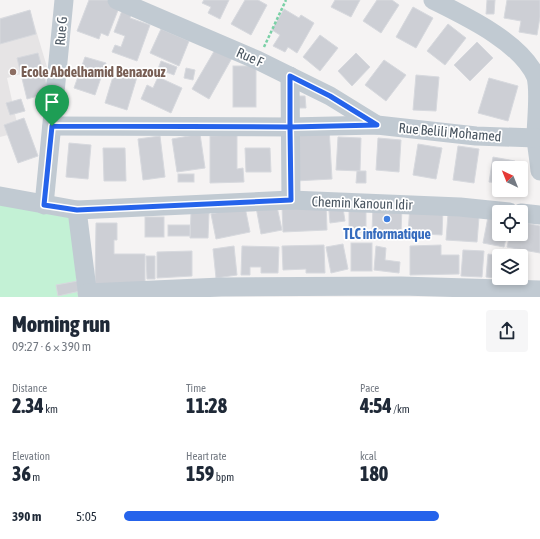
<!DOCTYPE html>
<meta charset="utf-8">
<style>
:root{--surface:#fff;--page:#f6f6f7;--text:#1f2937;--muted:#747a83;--accent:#2563eb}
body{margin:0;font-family:"Asap Condensed",sans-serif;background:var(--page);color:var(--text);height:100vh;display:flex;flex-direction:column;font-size:15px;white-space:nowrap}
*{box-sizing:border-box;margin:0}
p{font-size:13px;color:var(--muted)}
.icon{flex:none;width:22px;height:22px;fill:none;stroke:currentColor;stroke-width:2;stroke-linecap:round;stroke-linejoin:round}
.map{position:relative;height:297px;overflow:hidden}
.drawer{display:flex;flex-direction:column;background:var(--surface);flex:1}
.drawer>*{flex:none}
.needle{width:26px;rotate:317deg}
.controls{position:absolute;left:492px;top:161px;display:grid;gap:8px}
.controls a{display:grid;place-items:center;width:36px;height:36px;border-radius:4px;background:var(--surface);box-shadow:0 2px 6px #0003;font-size:20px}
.pin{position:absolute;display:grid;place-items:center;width:34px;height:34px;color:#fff;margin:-41px -17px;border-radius:50% 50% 50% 0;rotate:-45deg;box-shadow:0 0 4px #0007}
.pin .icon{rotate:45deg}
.round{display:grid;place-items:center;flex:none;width:42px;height:42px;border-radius:4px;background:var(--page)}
.headline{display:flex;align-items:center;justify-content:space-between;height:68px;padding:0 12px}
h1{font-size:22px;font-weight:800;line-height:30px}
.stats{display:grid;grid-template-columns:repeat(3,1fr);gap:6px;height:68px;padding:4px 12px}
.stats div{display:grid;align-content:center}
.stats b{font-size:20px;font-weight:800}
.stats small{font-size:11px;font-weight:400}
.stats p{font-size:11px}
ul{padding:0 12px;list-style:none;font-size:13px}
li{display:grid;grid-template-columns:64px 48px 1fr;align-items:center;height:30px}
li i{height:10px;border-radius:5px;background:var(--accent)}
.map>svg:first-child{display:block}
.education{fill:#e6e4e5}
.green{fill:#c3f1d5}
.building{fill:#cdcfd5;stroke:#d7d9de}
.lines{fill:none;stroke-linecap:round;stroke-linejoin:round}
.path{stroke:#7ad0a6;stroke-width:2.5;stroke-dasharray:3 2;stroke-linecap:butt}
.minor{stroke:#c1cad2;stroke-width:19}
.route-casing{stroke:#fff;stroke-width:8}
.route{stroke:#2563eb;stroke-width:5}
.education-dot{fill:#8d6e63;stroke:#fff;stroke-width:1.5}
.shop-dot{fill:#3f7fe0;stroke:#fff;stroke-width:1.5}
.labels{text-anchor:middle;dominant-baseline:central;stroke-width:3.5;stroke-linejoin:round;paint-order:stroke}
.street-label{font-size:14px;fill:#4a5661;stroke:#fff}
.education-label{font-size:14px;font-weight:bold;fill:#785e54;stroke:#fff;text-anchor:start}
.shop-label{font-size:14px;font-weight:bold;fill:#366cbe;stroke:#fff}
</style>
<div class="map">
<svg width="540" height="297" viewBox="0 0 540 297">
<rect width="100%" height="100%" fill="#f5f3f3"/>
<polygon class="education" points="30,10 47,67 7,78 19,132 0,137 0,18"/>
<polygon class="green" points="0,204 71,217 78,297 0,297"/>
<g class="building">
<polygon points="89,0 107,0 120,5 108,36 101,33 99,39 77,31"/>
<polygon points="204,0 229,0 220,19 208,13 211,7 202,3"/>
<polygon points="245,0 258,0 267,5 251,35 231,24"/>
<polygon points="335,0 360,0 351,17 331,7"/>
<polygon points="377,0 392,0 399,5 381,33 363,21"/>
<polygon points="487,0 495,0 494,14 486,14"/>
<polygon points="507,0 540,0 540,17 537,35 519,32 521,21 504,18"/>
<polygon points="413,7 433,18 416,48 396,37"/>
<polygon points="123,8 132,12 130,18 150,25 137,61 112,52 115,45 121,47 125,36 114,32"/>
<polygon points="284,9 299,18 301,15 314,23 297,53 288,47 285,52 273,46 280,35 272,30"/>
<polygon points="30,10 36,34 0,44 0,19"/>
<polygon points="448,24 466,38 445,65 427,51"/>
<polygon points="161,29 189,41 179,66 150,53"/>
<polygon points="320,35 338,48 320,71 303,57"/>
<polygon points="477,42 493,58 470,81 454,65"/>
<polygon points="216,48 232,58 209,99 192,89"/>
<polygon points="38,53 49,93 27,99 17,58"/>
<polygon points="356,53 370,67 352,86 338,71"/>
<polygon points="85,57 106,63 95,95 74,88"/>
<polygon points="384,60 406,75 386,101 365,85"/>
<polygon points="161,61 177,67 174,75 158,69"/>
<rect x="233" y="66" width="23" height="41"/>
<polygon points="186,68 195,70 193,80 184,78"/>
<polygon points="115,70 137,77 127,110 105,103"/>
<polygon points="416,75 439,77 436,111 413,110"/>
<polygon points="158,77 182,88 171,113 141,99 147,85 153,88"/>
<polygon points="489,78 518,86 508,121 478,113"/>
<polygon points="293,96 305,96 306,108 293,108"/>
<polygon points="21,99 25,111 10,115 6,103"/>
<polygon points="24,118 38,156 18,163 4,125"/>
<polygon points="329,127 332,179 295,181 293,129"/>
<polygon points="200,134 205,168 177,172 172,139"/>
<polygon points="237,135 237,169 243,168 244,182 210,183 210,136"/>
<polygon points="160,136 165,177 143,180 138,139"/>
<polygon points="338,137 361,138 360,171 336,170"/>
<polygon points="378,138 401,140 399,172 376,170"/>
<polygon points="69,143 91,145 88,179 66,177"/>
<polygon points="418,144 442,148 436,179 413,175"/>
<polygon points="458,146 479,149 474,183 453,180"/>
<polygon points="103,148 125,148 126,181 104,181"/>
<polygon points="245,148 270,148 271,172 246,172"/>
<polygon points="493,157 515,161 514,168 499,168 499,183 489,182"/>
<polygon points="357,171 366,171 366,183 356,183"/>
<rect x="178" y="174" width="16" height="8"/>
<polygon points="276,202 282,230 261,234 256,207"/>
<polygon points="326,203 327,230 283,232 282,206"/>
<polygon points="373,205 402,206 401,233 372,232"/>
<polygon points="366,206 366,232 349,232 349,207"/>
<polygon points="410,206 443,208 442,235 408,233"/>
<polygon points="245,207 250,232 216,239 211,214"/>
<polygon points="343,208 345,221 330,223 329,211"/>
<polygon points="191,213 209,213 208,238 190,238"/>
<polygon points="448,214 479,217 477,242 446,240"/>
<rect x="145" y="217" width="19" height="20"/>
<polygon points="488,217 499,219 499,234 507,234 504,247 483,243"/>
<polygon points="521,222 540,226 540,253 507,247 510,234 521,234"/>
<polygon points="96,223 117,223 117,240 114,240 114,254 145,254 145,285 95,284"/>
<rect x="168" y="225" width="22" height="11"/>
<rect x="351" y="243" width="21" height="28"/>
<polygon points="343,244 348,269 331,273 326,247"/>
<polygon points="324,245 325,273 306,273 306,269 283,270 282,246"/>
<polygon points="441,245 441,255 459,255 459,274 410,275 410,246"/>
<polygon points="234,246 237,275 216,278 213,249"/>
<polygon points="242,246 279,247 278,273 261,273 261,267 250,267 250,275 241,275"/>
<polygon points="376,246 386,248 385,260 400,262 399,273 374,270"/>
<polygon points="463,250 484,251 482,277 461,276"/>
<polygon points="192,251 192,276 157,278 157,252"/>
<polygon points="488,254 504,256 499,256 499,278 516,278 516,280 486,277"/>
<polygon points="146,256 155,256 155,279 147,279"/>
<polygon points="78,281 80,291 58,296 56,285"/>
</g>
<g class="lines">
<polyline class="path" points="264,47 286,0"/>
<g class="minor">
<polyline points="117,0 257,60 330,96 377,125"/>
<path d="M 433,0 C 465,16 521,42 536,77 C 540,92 536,122 536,138 C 537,149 539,160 540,171"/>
<polyline points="290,76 291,200"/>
<polyline points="52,126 290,127 377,125 476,136 536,138"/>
<polyline points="0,196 77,210 291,200 460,207 509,212"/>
<polyline points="44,205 64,0"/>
<polyline points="77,210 88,297"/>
<polyline points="521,213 540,215"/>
<polyline points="87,293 221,287 401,286 540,290"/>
</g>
</g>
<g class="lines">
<defs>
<polyline id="route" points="52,126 44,205 77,210 291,200 290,127 377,125 330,96 290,76 290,127 52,126"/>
</defs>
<use href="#route" class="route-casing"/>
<use href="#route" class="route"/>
</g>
<circle class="education-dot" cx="13" cy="72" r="4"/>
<circle class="shop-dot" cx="387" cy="219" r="4"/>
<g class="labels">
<g class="street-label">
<text transform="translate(61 31) rotate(-85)">Rue G</text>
<text transform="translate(250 57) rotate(24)">Rue F</text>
<text transform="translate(450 132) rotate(5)">Rue Belili Mohamed</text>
<text transform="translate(362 203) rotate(2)">Chemin Kanoun Idir</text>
</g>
<g class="education-label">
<text x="21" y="72">Ecole Abdelhamid Benazouz</text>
</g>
<g class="shop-label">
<text x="387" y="234">TLC informatique</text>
</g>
</g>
</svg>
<div class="controls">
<a><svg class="needle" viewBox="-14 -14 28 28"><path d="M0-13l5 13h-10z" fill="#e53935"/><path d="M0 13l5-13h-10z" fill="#747a83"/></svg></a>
<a><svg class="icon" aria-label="locate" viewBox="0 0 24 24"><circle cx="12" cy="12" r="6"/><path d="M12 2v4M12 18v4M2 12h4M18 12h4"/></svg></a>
<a><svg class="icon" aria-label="layers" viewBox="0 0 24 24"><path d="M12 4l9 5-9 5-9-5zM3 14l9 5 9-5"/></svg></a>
</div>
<div class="pin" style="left:52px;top:126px;background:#1e9e55"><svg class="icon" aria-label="arrive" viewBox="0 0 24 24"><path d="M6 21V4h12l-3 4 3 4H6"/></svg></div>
</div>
<section class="drawer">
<div class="headline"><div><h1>Morning run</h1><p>09:27 · 6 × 390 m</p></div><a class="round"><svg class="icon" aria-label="share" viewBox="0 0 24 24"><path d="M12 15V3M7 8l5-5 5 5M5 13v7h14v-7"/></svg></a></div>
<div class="stats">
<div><p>Distance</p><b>2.34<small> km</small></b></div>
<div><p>Time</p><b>11:28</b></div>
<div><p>Pace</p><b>4:54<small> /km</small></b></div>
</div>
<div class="stats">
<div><p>Elevation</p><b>36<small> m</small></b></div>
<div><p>Heart rate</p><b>159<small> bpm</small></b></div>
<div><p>kcal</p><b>180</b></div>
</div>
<ul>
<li><b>390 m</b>5:05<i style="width:78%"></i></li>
</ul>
</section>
